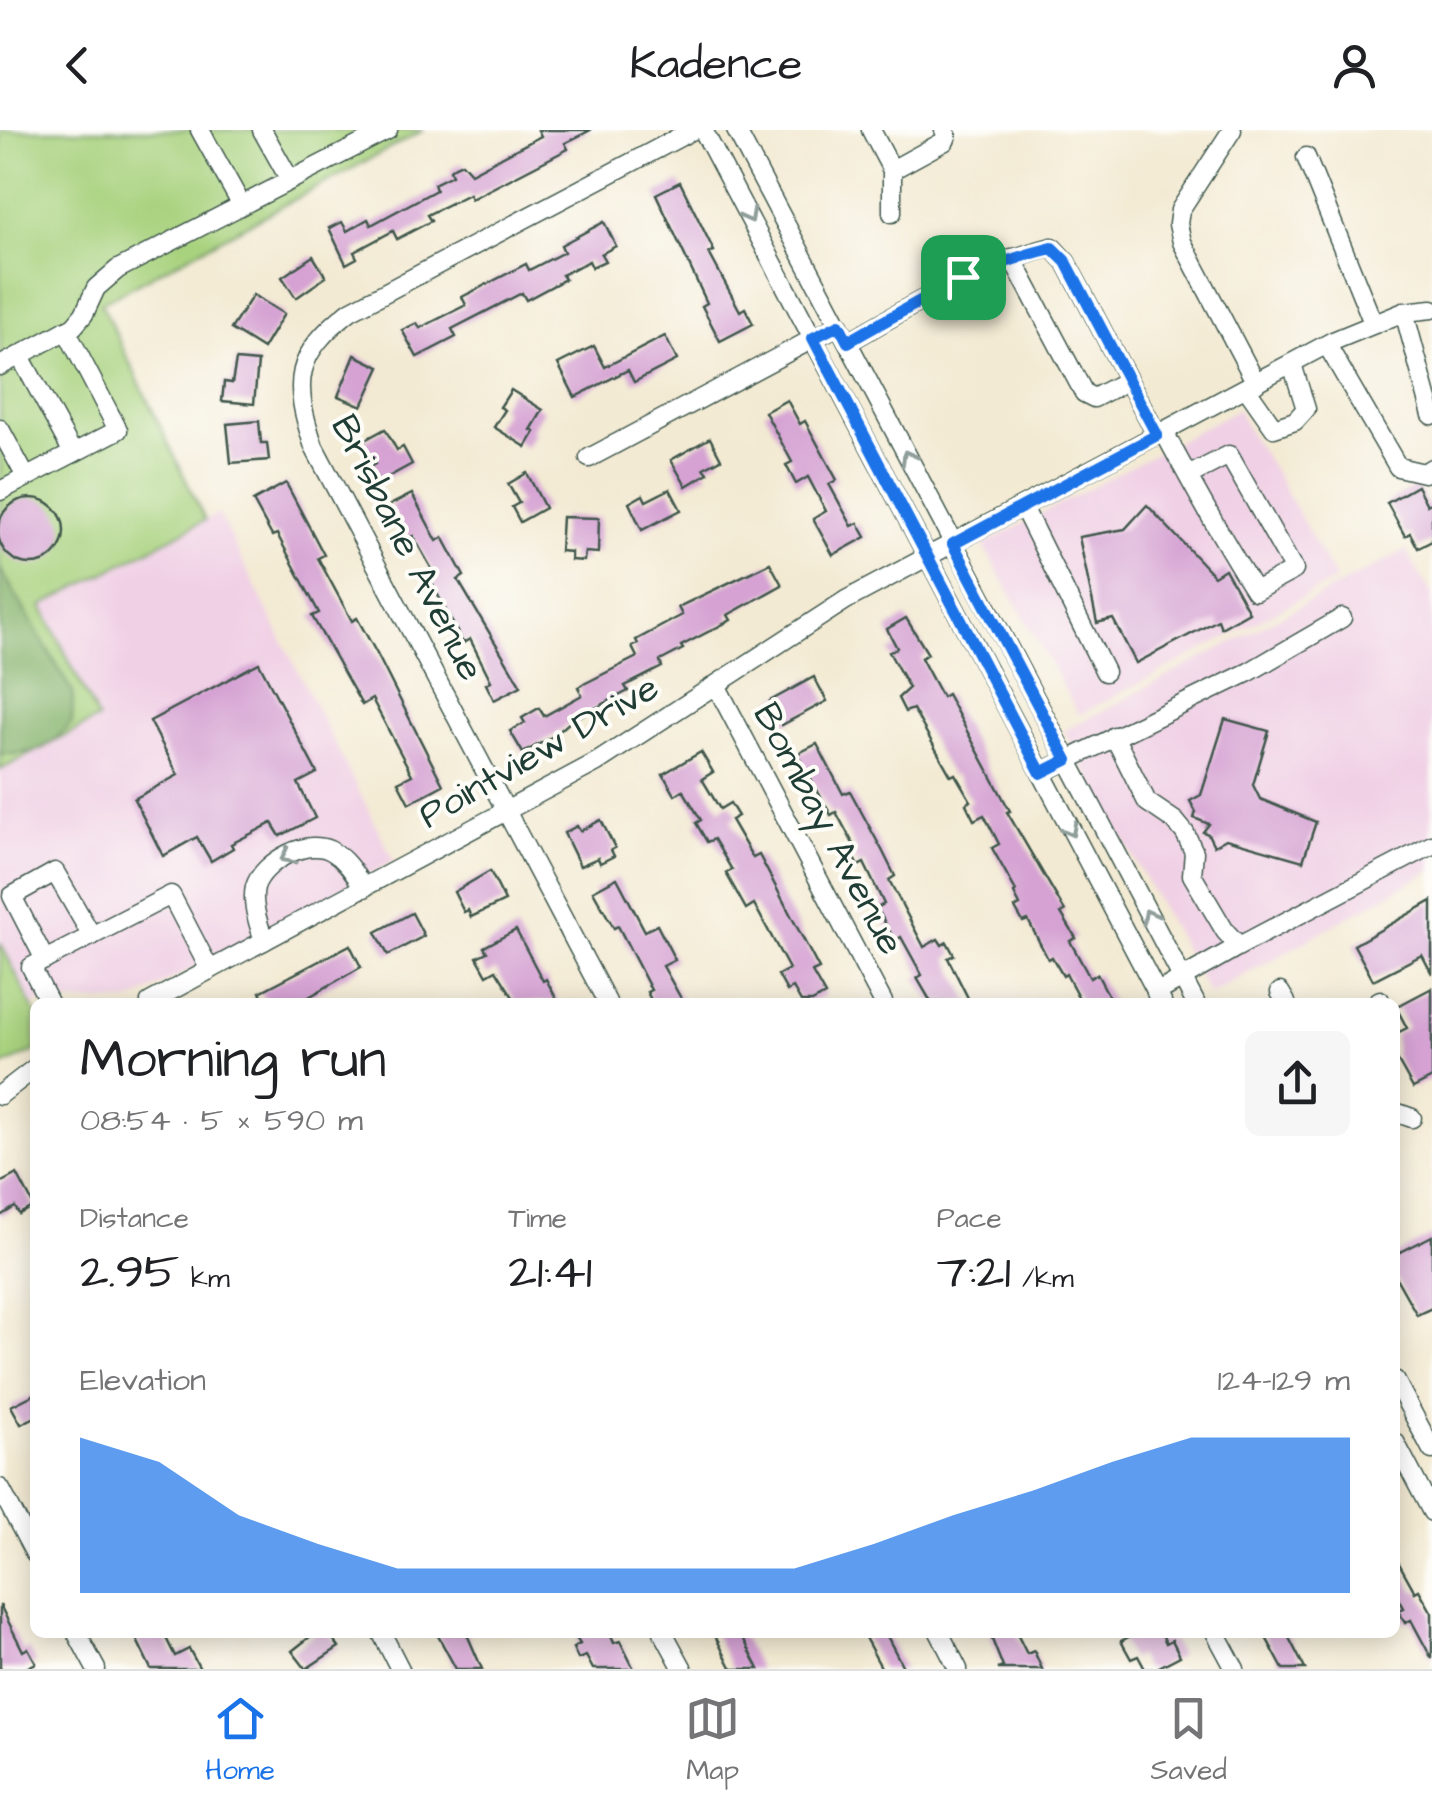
<!DOCTYPE html>
<meta charset="utf-8">
<style>
:root{--surface:#fff;--page:#f6f6f6;--text:#202124;--muted:#757577;--line:#e0e0e0;--accent:#1a73e8}
body{margin:0;font-family:"Architects Daughter",sans-serif;background:var(--page);color:var(--text);height:100vh;display:flex;flex-direction:column;font-size:38px;white-space:nowrap}
*{box-sizing:border-box;margin:0}
p{font-size:32px;color:var(--muted)}
.icon{flex:none;width:55px;height:55px;fill:none;stroke:currentColor;stroke-width:2;stroke-linecap:round;stroke-linejoin:round}
.map{position:relative;flex:1;overflow:hidden}
.panel{position:absolute;left:30px;top:868px;width:1370px;height:640px;display:flex;flex-direction:column;background:var(--surface);border-radius:15px;box-shadow:0 5px 25px #0003}
.panel>*{flex:none}
.pin{position:absolute;display:grid;place-items:center;width:85px;height:85px;color:#fff;margin:-42px;border-radius:20px;box-shadow:0 5px 15px #0006}
.round{display:grid;place-items:center;flex:none;width:105px;height:105px;border-radius:15px;background:var(--page)}
.summary{display:flex;align-items:center;justify-content:space-between;height:170px;padding:0 50px}
h1{font-size:55px;font-weight:600;line-height:75px}
.figures{display:grid;grid-template-columns:repeat(3,1fr);gap:15px;height:170px;padding:10px 50px}
.figures div{display:grid;align-content:center}
.figures b{font-size:50px;font-weight:600}
.figures small{font-size:28px;font-weight:400}
.figures p{font-size:28px}
.chart{height:280px;padding:20px 50px}
.chart p{display:flex;justify-content:space-between}
.chart svg{width:100%;height:180px;margin-top:10px;fill:var(--accent);opacity:.7}
header{display:flex;justify-content:space-between;align-items:center;height:130px;padding:0 50px;background:var(--surface);font-size:45px;font-weight:600}
.dock{display:flex;justify-content:space-around;align-items:center;height:140px;border-top:2px solid var(--line);background:var(--surface);font-size:28px;color:var(--muted)}
.dock a{display:grid;justify-items:center;gap:5px}
.dock .selected{color:var(--accent)}
.map>svg:first-child{display:block}
.built{fill:#f0d0e5}
.green{fill:#a8d27e;stroke:#648859;stroke-width:2.5}
.forest{fill:#86b46d;stroke:#527850;stroke-width:2.5}
.building{fill:#d5a2d3}
.lines{fill:none;stroke-linecap:round;stroke-linejoin:round}
.minor-casing{stroke:#3f574c;stroke-width:21}
.minor{stroke:#fff;stroke-width:18}
.oneway{stroke:#8f9e9a}
.route-casing{stroke:#fff;stroke-width:20}
.route{stroke:#1a73e8;stroke-width:12}
.labels{text-anchor:middle;dominant-baseline:central;stroke-width:8;stroke-linejoin:round;paint-order:stroke}
.street-label{font-size:38px;fill:#1f3d34;stroke:#fdfcf7}
</style>
<header><svg class="icon" aria-label="back" viewBox="0 0 24 24"><path d="M15 5l-7 7 7 7"/></svg>Kadence<svg class="icon" aria-label="person" viewBox="0 0 24 24"><circle cx="12" cy="8" r="4"/><path d="M4 21q1-7 8-7t8 7"/></svg></header>
<div class="map">
<svg width="1432" height="1539" viewBox="0 0 1432 1539">
<rect width="100%" height="100%" fill="#fdfcf7"/>
<filter id="ink" filterUnits="userSpaceOnUse"><feTurbulence type="fractalNoise" baseFrequency=".01" numOctaves="2"/><feDisplacementMap in="SourceGraphic" scale="20" xChannelSelector="R" yChannelSelector="G"/><feConvolveMatrix kernelMatrix="1 2 1 2 8 2 1 2 1" color-interpolation-filters="sRGB"/></filter>
<filter id="wash" filterUnits="userSpaceOnUse"><feTurbulence type="fractalNoise" baseFrequency=".0048" numOctaves="4" result="noise"/><feDisplacementMap in="SourceGraphic" scale="40" xChannelSelector="R" yChannelSelector="G"/><feGaussianBlur stdDeviation="2.25" result="paint"/><feColorMatrix in="noise" values="0 0 0 0 0 0 0 0 0 0 0 0 0 0 0 0 0 1.4 0 .05"/><feComposite in="paint" operator="in"/></filter>
<g filter="url(#wash)">
<rect width="100%" height="100%" fill="#f3ead3"/>
<g class="built">
<polygon points="1238,279 1250,305 1272,337 1336,450 1079,585 983,415"/>
<polygon points="218,383 394,731 129,872 35,872 35,882 0,812 0,641 98,589 42,476"/>
<polygon points="1406,420 1432,465 1432,740 1209,865 1064,601"/>
</g>
<g class="green">
<polygon points="0,0 424,0 101,173 205,390 42,476 98,589 0,640"/>
<polygon points="0,812 35,882 35,921 0,937"/>
</g>
<path class="forest" d="M 0,438 L 73,563 L 72,593 C 46,620 39,625 0,624 Z"/>
<g id="blocks">
<g class="building">
<polygon points="538,0 591,0 565,13 568,19 516,46 471,69 469,64 427,85 431,91 397,109 393,101 354,122 357,128 346,134 329,98 342,92 347,101 368,89 371,95 436,60 434,54 452,45 450,40 455,36 462,33 471,43 541,6"/>
<polygon points="680,52 714,121 709,123 740,181 745,178 753,194 720,211 702,176 707,173 656,64"/>
<polygon points="604,92 616,116 601,124 605,131 592,137 589,131 562,145 565,149 526,170 522,163 452,199 456,207 417,227 402,200 417,193 420,198 466,175 462,167 526,134 529,140 564,122 561,115"/>
<polygon points="313,126 326,147 296,168 282,147"/>
<polygon points="253,165 284,184 263,219 231,199"/>
<polygon points="665,206 677,230 634,252 628,240 575,267 558,234 594,216 605,237"/>
<polygon points="355,225 380,237 362,276 338,266"/>
<polygon points="236,230 258,232 254,274 222,271 224,252 232,253"/>
<polygon points="511,260 543,280 531,300 535,302 526,317 494,297 505,280 500,277"/>
<polygon points="787,270 800,294 805,291 837,350 829,354 852,396 858,393 866,407 833,425 813,389 826,381 808,347 796,354 786,335 792,332 765,282"/>
<polygon points="259,291 261,313 267,313 269,330 231,333 227,294"/>
<polygon points="385,299 397,320 403,317 412,334 379,352 370,337 375,334 363,311"/>
<polygon points="710,308 721,329 704,338 708,343 686,356 671,330"/>
<polygon points="527,343 545,378 520,392 512,377 519,373 508,354"/>
<polygon points="286,353 324,425 318,428 352,491 357,488 377,524 443,655 409,673 398,652 412,645 372,569 362,575 312,486 319,483 277,404 272,406 253,371"/>
<polygon points="1417,356 1427,375 1432,372 1432,411 1418,418 1410,403 1405,406 1387,373"/>
<polygon points="670,359 681,380 642,400 629,373 643,365 646,371"/>
<polygon points="412,364 437,411 443,407 464,446 458,450 521,556 494,570 486,554 491,551 470,509 463,513 428,446 434,443 413,406 407,409 390,375"/>
<circle cx="31" cy="401" r="33"/>
<polygon points="1147,375 1214,446 1225,439 1249,482 1221,498 1218,490 1136,533 1113,489 1097,493 1079,407 1125,399"/>
<polygon points="562,387 599,388 598,423 585,422 584,431 571,430 571,422 560,421"/>
<polygon points="770,433 782,455 728,485 731,490 681,516 683,519 660,531 662,537 625,556 628,561 571,591 555,605 523,623 510,601 525,593 522,588 539,578 544,586 582,565 578,557 637,527 632,517 638,514 636,510 682,485 678,477"/>
<polygon points="906,488 928,524 921,528 942,567 947,564 1010,681 1007,682 1065,781 1061,783 1076,808 1070,811 1090,848 1097,844 1112,872 1081,872 1066,844 1063,846 1052,827 1048,829 1028,790 1023,792 1015,778 1020,775 1014,763 1016,761 992,718 999,714 984,685 974,690 966,674 971,671 955,644 951,646 913,579 905,582 898,568 909,558 889,522 897,518 887,499"/>
<polygon points="259,533 317,643 298,653 315,688 280,706 272,693 231,714 233,718 211,731 197,707 163,726 134,669 178,645 150,591"/>
<polygon points="814,547 827,571 782,595 770,571"/>
<polygon points="1225,589 1269,601 1253,655 1260,669 1316,692 1303,731 1226,709 1214,716 1208,704 1203,702 1209,694 1194,688 1196,682 1190,671 1201,665"/>
<polygon points="817,614 843,664 850,661 882,720 895,746 889,750 924,817 938,809 942,815 947,812 954,825 948,828 970,872 931,872 917,848 922,845 901,807 895,811 877,778 884,774 864,733 858,736 851,723 857,721 836,682 831,685 797,624"/>
<polygon points="701,622 713,642 702,649 720,679 730,673 738,686 731,690 753,728 759,725 819,839 812,842 825,865 812,872 801,872 793,858 787,861 778,845 789,839 754,774 746,779 726,743 732,740 714,709 707,712 696,693 701,690 683,660 675,665 663,644"/>
<polygon points="601,690 615,718 611,720 614,726 600,733 598,728 580,736 564,703 577,696 580,701"/>
<polygon points="490,741 505,771 471,787 468,780 464,782 454,762"/>
<polygon points="617,748 645,801 657,795 675,830 663,836 683,872 652,872 647,862 651,860 618,796 614,798 593,761"/>
<polygon points="1432,771 1432,844 1422,825 1373,850 1354,815"/>
<polygon points="412,783 424,806 388,825 376,802"/>
<polygon points="516,800 543,851 546,849 558,872 516,872 496,840 487,845 477,827 487,822 484,817"/>
<polygon points="350,815 361,837 300,872 266,872 260,862"/>
<polygon points="1432,858 1432,948 1413,958 1395,926 1395,904 1407,898 1396,877"/>
<polygon points="17,1044 34,1076 19,1084 15,1077 0,1086 0,1053"/>
<polygon points="1432,1106 1432,1178 1417,1185 1395,1146 1395,1125"/>
<polygon points="35,1264 35,1287 21,1294 11,1276"/>
<polygon points="1395,1426 1415,1462 1419,1460 1432,1483 1432,1529 1411,1490 1405,1493 1398,1481 1404,1478 1395,1461"/>
<polygon points="0,1475 23,1521 28,1518 36,1533 24,1539 0,1539"/>
<polygon points="133,1502 163,1502 175,1526 189,1519 200,1539 151,1539"/>
<polygon points="316,1502 328,1502 339,1517 306,1539 292,1521"/>
<polygon points="436,1502 466,1502 482,1539 456,1539"/>
<polygon points="587,1502 609,1502 614,1513 620,1511 634,1539 593,1539 586,1526 578,1529 573,1518 580,1514 576,1508"/>
<polygon points="713,1502 740,1502 759,1539 732,1539"/>
<polygon points="862,1502 885,1502 904,1539 882,1539"/>
<polygon points="989,1502 1016,1502 1027,1524 1034,1521 1042,1539 998,1539 1003,1537"/>
<polygon points="1139,1502 1161,1502 1166,1513 1172,1510 1180,1526 1155,1539 1145,1539 1138,1526 1131,1529 1121,1511"/>
<polygon points="1263,1502 1286,1502 1305,1539 1283,1539"/>
</g>
</g>
</g>
<g filter="url(#ink)">
<use href="#blocks" fill-opacity="0" stroke="#3f574c" stroke-width="2.5"/>
<g class="lines">
<defs>
<g id="minor">
<polyline points="200,0 241,74"/>
<polyline points="262,0 290,50"/>
<polyline points="703,0 1162,872"/>
<polyline points="736,0 1195,872"/>
<polyline points="871,0 892,40 892,83"/>
<polyline points="1232,0 1180,80 1178,94 1182,112 1256,253"/>
<polyline points="1306,27 1373,193"/>
<polyline points="892,40 945,11 947,6 944,0"/>
<polyline points="1012,128 1084,263 1094,268 1128,250"/>
<polyline points="1404,182 1432,285"/>
<path d="M 848,212 C 916,173 976,136 1052,117 L 1066,132 L 1157,305"/>
<polyline points="1327,215 1398,337 1424,343 1432,338"/>
<polyline points="20,226 73,323"/>
<polyline points="0,236 74,196 84,184 96,158 118,139 388,0"/>
<polyline points="1246,258 1274,298 1295,291 1306,279 1292,234"/>
<polyline points="0,299 26,347"/>
<path d="M 1164,302 C 1193,356 1222,409 1255,461 L 1294,440 L 1229,325 L 1188,346"/>
<polyline points="589,328 839,195"/>
<polyline points="0,361 118,300 66,200"/>
<polyline points="1023,377 1105,542"/>
<polyline points="716,555 883,872"/>
<polyline points="1114,606 1147,672 1175,691 1185,703 1194,722 1192,745 1225,801 1239,816 1432,715"/>
<polyline points="1041,643 1249,542 1342,488"/>
<path d="M 264,811 C 259,795 251,774 255,757 C 263,731 310,706 333,722 C 347,730 355,745 364,758"/>
<polyline points="45,830 12,766 55,742 92,806"/>
<polyline points="1280,862 1286,872"/>
<polyline points="1156,863 1239,816"/>
<polyline points="49,872 31,837 171,765 210,840"/>
<polyline points="150,872 597,632 846,470 1333,211 1404,182 1432,179"/>
<path d="M 607,872 L 314,317 C 292,251 294,225 350,181 L 693,0"/>
<polyline points="1377,872 1380,870"/>
<polyline points="0,965 35,938"/>
<polyline points="1395,982 1412,988"/>
<polyline points="1395,1250 1432,1320"/>
<polyline points="1395,1312 1432,1382"/>
<polyline points="0,1358 35,1424"/>
<polyline points="76,1502 96,1539"/>
<polyline points="381,1502 400,1539"/>
<polyline points="663,1502 683,1539"/>
<polyline points="939,1502 958,1539"/>
<polyline points="1215,1502 1235,1539"/>
</g>
</defs>
<use href="#minor" class="minor-casing"/>
<use href="#minor" class="minor"/>
</g>
<defs><path id="oneway-chevron" d="M-2-3.5L2.5 0L-2 3.5" fill="none" stroke-width="1.6" stroke-linecap="round" stroke-linejoin="round" transform="scale(2.5)"/></defs>
<g class="oneway">
<use href="#oneway-chevron" transform="translate(749 86) rotate(62)"/>
<use href="#oneway-chevron" transform="translate(908 327) rotate(-118)"/>
<use href="#oneway-chevron" transform="translate(1070 700) rotate(62)"/>
<use href="#oneway-chevron" transform="translate(287 727) rotate(152)"/>
<use href="#oneway-chevron" transform="translate(1149 786) rotate(-118)"/>
</g>
</g>
<g class="lines" filter="url(#ink)">
<defs>
<path id="route" d="M 1052,118 L 1066,132 L 1157,305 L 953,414 L 1067,630 L 1041,643 L 813,208 L 839,195 L 848,212 C 916,173 976,136 1052,118 Z"/>
</defs>
<use href="#route" class="route-casing"/>
<use href="#route" class="route"/>
</g>
<g class="labels">
<g class="street-label">
<text transform="translate(407 418) rotate(63)">Brisbane Avenue</text>
<text transform="translate(539 622) rotate(-30)">Pointview Drive</text>
<text transform="translate(828 699) rotate(62)">Bombay Avenue</text>
</g>
</g>
</svg>
<div class="pin" style="left:963px;top:147px;background:#1e9e55"><svg class="icon" aria-label="arrive" viewBox="0 0 24 24"><path d="M6 21V4h12l-3 4 3 4H6"/></svg></div>
<section class="panel">
<div class="summary"><div><h1>Morning run</h1><p>08:54 · 5 × 590 m</p></div><a class="round"><svg class="icon" aria-label="share" viewBox="0 0 24 24"><path d="M12 15V3M7 8l5-5 5 5M5 13v7h14v-7"/></svg></a></div>
<div class="figures">
<div><p>Distance</p><b>2.95<small> km</small></b></div>
<div><p>Time</p><b>21:41</b></div>
<div><p>Pace</p><b>7:21<small> /km</small></b></div>
</div>
<div class="chart"><p><span>Elevation</span>124–129 m</p>
<svg viewBox="0 0 160 44" preserveAspectRatio="none"><path d="M0 44V6L10 12L20 25L30 32L40 38L50 38L60 38L70 38L80 38L90 38L100 32L110 25L120 19L130 12L140 6L150 6L160 6V44z"/></svg>
</div>
</section>
</div>
<nav class="dock">
<a class="selected"><svg class="icon" aria-label="home" viewBox="0 0 24 24"><path d="M3 11l9-7 9 7M6 9v11h12V9"/></svg>Home</a>
<a><svg class="icon" aria-label="map" viewBox="0 0 24 24"><path d="M3 6l6-2 6 2 6-2v14l-6 2-6-2-6 2zM9 4v14M15 6v14"/></svg>Map</a>
<a><svg class="icon" aria-label="saved" viewBox="0 0 24 24"><path d="M7 4h10v16l-5-4-5 4z"/></svg>Saved</a>
</nav>
